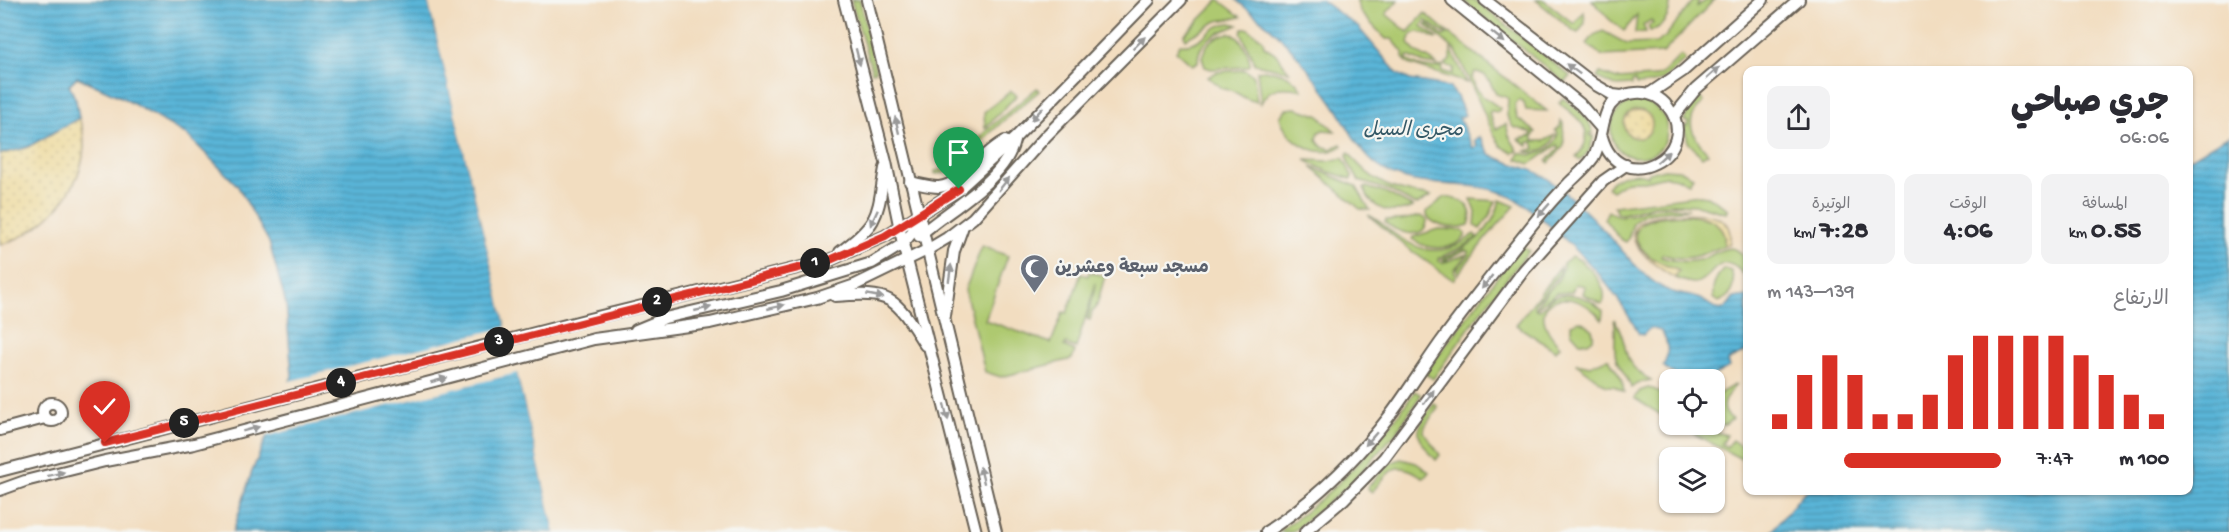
<!DOCTYPE html>
<html lang="ar">
<meta charset="utf-8">
<style>
:root{--surface:#fff;--page:#f2f2f3;--text:#2b2b33;--muted:#7c7c81;--accent:#d93025}
body{margin:0;font-family:"Gochi Hand","Playpen Sans Arabic",sans-serif;background:var(--page);color:var(--text);direction:rtl;height:100vh;display:flex;flex-direction:column;font-size:22px;white-space:nowrap}
*{box-sizing:border-box;margin:0}
p{font-size:20px;color:var(--muted)}
.icon{flex:none;width:33px;height:33px;fill:none;stroke:currentColor;stroke-width:2;stroke-linecap:round;stroke-linejoin:round}
.map{position:relative;flex:1;overflow:hidden;direction:ltr}
.sheet{position:absolute;left:1743px;top:66px;width:450px;height:429px;display:flex;flex-direction:column;background:var(--surface);border-radius:12px;box-shadow:0 2px 4px #0004;direction:rtl}
.sheet>*{flex:none}
.tools{position:absolute;left:1659px;top:369px;display:grid;gap:12px}
.tools a{display:grid;place-items:center;width:66px;height:66px;border-radius:12px;background:var(--surface);box-shadow:0 2px 4px #0004;font-size:30px}
.pin{position:absolute;display:grid;place-items:center;width:51px;height:51px;color:#fff;margin:-62px -26px;border-radius:50% 50% 50% 0;rotate:-45deg;box-shadow:0 0 6px #0007}
.pin .icon{rotate:45deg}
.km{position:absolute;width:30px;height:30px;margin:-15px;border-radius:50%;background:#222;color:#fff;font-size:16px;line-height:30px;text-align:center}
.round{display:grid;place-items:center;flex:none;width:63px;height:63px;border-radius:12px;background:var(--page)}
.headline{display:flex;align-items:center;justify-content:space-between;height:102px;padding:0 24px}
h1{font-size:33px;font-weight:800;line-height:45px}
.stats{display:grid;grid-template-columns:repeat(3,1fr);gap:9px;height:102px;padding:6px 24px}
.stats div{display:grid;align-content:center;border-radius:12px;background:var(--page);text-align:center}
.stats b{font-size:26px;font-weight:800}
.stats small{font-size:16px;font-weight:400}
.stats p{font-size:16px}
.chart{height:168px;padding:12px 24px}
.chart p{display:flex;justify-content:space-between}
.chart svg{width:100%;height:108px;margin-top:6px;stroke:var(--accent);stroke-width:6}
ul{padding:0 24px;list-style:none;font-size:20px}
li{display:grid;grid-template-columns:96px 72px 1fr;align-items:center;height:45px}
li i{height:15px;border-radius:8px;background:var(--accent)}
.map>svg:first-child{display:block}
.green{fill:#aec96f;stroke:#657246;stroke-width:1.5}
.sand{fill:url(#sand-dots);stroke:#857b5d;stroke-width:1.5}
.water{fill:url(#water-rules);stroke:#3b687a;stroke-width:1.5}
.pier{fill:#f2ddc0}
.lines{fill:none;stroke-linecap:round;stroke-linejoin:round}
.minor-casing{stroke:#676055;stroke-width:14}
.minor{stroke:#fff;stroke-width:10}
.oneway{fill:#999}
.route-casing{stroke:#fff;stroke-width:12}
.route{stroke:#d93025;stroke-width:8}
.labels{text-anchor:middle;dominant-baseline:central;stroke-width:4.5;stroke-linejoin:round;paint-order:stroke}
.worship-label{font-size:18px;font-weight:bold;fill:#5b616d;stroke:#f6f6f2;text-anchor:start}
.water-label{font-size:20px;font-style:italic;fill:#355967;stroke:#f6f6f2}
</style>
<div class="map">
<svg width="2229" height="532" viewBox="0 0 2229 532">
<defs>
<pattern id="sand-dots" width="8" height="8" patternUnits="userSpaceOnUse" patternTransform="scale(1.5)"><rect width="8" height="8" fill="#eeda9e"/><path d="M2 2h.1M6 6h.1" fill="none" stroke="#ccba88" stroke-width="1.8" stroke-linecap="round"/></pattern>
<pattern id="water-rules" width="6" height="5" patternUnits="userSpaceOnUse" patternTransform="scale(1.5)"><rect width="6" height="5" fill="#5ab5d8"/><path d="M0 2.5h6" fill="none" stroke="#4a92ae"/></pattern>
</defs>
<rect width="100%" height="100%" fill="#f6f6f2"/>
<filter id="ink" filterUnits="userSpaceOnUse"><feTurbulence type="fractalNoise" baseFrequency=".0167" numOctaves="2"/><feDisplacementMap in="SourceGraphic" scale="12" xChannelSelector="R" yChannelSelector="G"/><feConvolveMatrix kernelMatrix="1 2 1 2 8 2 1 2 1" color-interpolation-filters="sRGB"/></filter>
<filter id="wash" filterUnits="userSpaceOnUse"><feTurbulence type="fractalNoise" baseFrequency=".008" numOctaves="4" result="noise"/><feDisplacementMap in="SourceGraphic" scale="24" xChannelSelector="R" yChannelSelector="G"/><feGaussianBlur stdDeviation="1.35" result="paint"/><feColorMatrix in="noise" values="0 0 0 0 0 0 0 0 0 0 0 0 0 0 0 0 0 1.4 0 .05"/><feComposite in="paint" operator="in"/></filter>
<g filter="url(#wash)">
<rect width="100%" height="100%" fill="#f2ddc0"/>
<g class="green">
<polygon points="851,0 860,0 876,71 872,72"/>
<polygon points="1219,0 1241,17 1217,21 1186,39 1184,35"/>
<path d="M 1356,0 L 1398,0 L 1386,14 L 1408,32 L 1425,13 L 1447,32 L 1444,33 L 1425,20 L 1422,26 L 1437,38 L 1435,39 C 1427,34 1419,28 1411,36 L 1409,43 C 1414,56 1428,55 1437,65 L 1424,63 L 1408,56 L 1406,59 C 1418,67 1429,70 1443,66 L 1442,71 L 1452,74 L 1454,68 L 1445,65 L 1450,60 L 1451,49 L 1467,83 L 1409,64 L 1403,58 L 1403,52 L 1392,39 L 1386,39 L 1361,13 Z"/>
<polygon points="1463,0 1475,0 1570,76 1565,83"/>
<polygon points="1536,0 1544,0 1574,24 1584,12 1585,23 1578,33 1574,31"/>
<path d="M 1592,0 L 1670,0 C 1671,14 1664,28 1650,31 L 1648,26 L 1653,23 L 1651,20 L 1643,25 L 1646,32 L 1635,33 L 1637,15 L 1624,31 L 1609,19 Z"/>
<polygon points="1694,0 1699,0 1697,6 1707,0 1714,0 1663,53 1602,56 1587,44 1594,35 1603,31 1627,44 1656,43 1665,37"/>
<path d="M 1231,23 L 1238,25 C 1220,32 1197,39 1198,62 L 1192,65 L 1176,51 L 1180,44 C 1203,47 1209,24 1231,23 Z"/>
<path d="M 1427,23 L 1443,36 L 1449,33 L 1547,111 L 1526,110 L 1524,103 L 1519,100 L 1515,105 L 1517,118 L 1536,132 L 1533,136 L 1533,141 L 1544,141 L 1555,135 C 1551,148 1539,155 1525,151 L 1535,149 L 1533,142 L 1528,142 L 1528,146 L 1519,139 L 1531,136 L 1532,133 L 1513,127 L 1507,116 L 1508,98 L 1496,94 C 1490,84 1489,73 1475,72 L 1472,77 L 1475,87 L 1481,95 L 1500,108 L 1498,112 L 1491,111 L 1489,113 L 1496,129 L 1506,124 L 1509,136 L 1518,151 L 1513,153 L 1501,146 L 1494,135 L 1456,51 L 1426,25 Z"/>
<polygon points="1243,28 1247,28 1263,40 1264,46 1275,53 1289,71 1255,64 1241,32"/>
<path d="M 1230,33 C 1242,37 1249,53 1250,65 L 1247,67 L 1211,69 L 1205,67 L 1202,58 C 1205,43 1214,36 1230,33 Z"/>
<path d="M 1681,55 L 1685,60 C 1667,78 1661,85 1636,85 L 1635,81 L 1632,82 L 1632,85 L 1616,86 L 1597,78 L 1600,73 L 1617,79 L 1654,77 L 1663,73 Z"/>
<polygon points="1245,70 1254,76 1257,102 1247,99 1231,90 1223,89 1208,77 1217,72"/>
<path d="M 1257,71 C 1274,69 1293,74 1302,90 C 1285,86 1269,85 1261,103 Z"/>
<polygon points="1037,88 1039,91 1002,122 953,168 945,173 935,174 935,171 948,168 991,126"/>
<polygon points="1011,91 1017,95 985,128 984,112"/>
<path d="M 1563,98 C 1576,108 1589,116 1593,133 L 1590,133 L 1591,136 L 1594,136 L 1589,151 L 1580,161 L 1576,157 C 1599,132 1579,119 1559,103 Z"/>
<path d="M 1700,98 L 1704,102 C 1682,120 1692,136 1708,153 L 1702,157 L 1688,142 L 1684,126 L 1687,126 L 1688,122 L 1684,121 L 1691,105 Z"/>
<path d="M 1636,101 C 1674,101 1678,153 1642,157 C 1606,161 1598,109 1636,101 Z"/>
<path d="M 1296,108 L 1318,115 L 1335,131 L 1323,130 L 1319,132 L 1317,139 L 1321,146 L 1331,149 L 1341,144 L 1342,146 C 1320,162 1286,141 1280,117 L 1286,109 Z"/>
<path d="M 1561,121 L 1563,123 L 1564,146 L 1549,163 L 1547,161 L 1559,148 L 1558,145 L 1530,164 L 1517,159 L 1520,153 C 1535,158 1556,151 1558,133 L 1555,130 L 1560,127 Z"/>
<path d="M 1349,153 C 1372,184 1394,191 1431,196 L 1418,204 L 1414,204 L 1389,190 L 1359,181 L 1348,162 L 1347,154 Z"/>
<polygon points="1343,158 1352,176 1351,179 1326,171 1305,160 1328,161"/>
<polygon points="1311,167 1356,186 1370,210 1360,209"/>
<path d="M 1664,169 L 1679,170 L 1693,177 L 1689,183 L 1677,178 L 1666,176 L 1644,181 L 1627,181 L 1612,191 L 1607,187 C 1616,174 1637,170 1648,176 L 1649,173 Z"/>
<path d="M 1366,187 L 1387,193 L 1413,207 C 1391,216 1373,211 1364,189 Z"/>
<polygon points="1700,195 1707,196 1728,209 1726,213 1697,205 1677,204 1653,205 1623,214 1617,213 1614,206"/>
<path d="M 1445,197 C 1461,199 1476,206 1469,225 C 1455,230 1435,227 1427,216 L 1427,211 Z"/>
<polygon points="1471,199 1496,201 1489,217 1480,229 1475,226 1476,212"/>
<path d="M 1500,200 L 1515,206 L 1487,237 L 1458,274 L 1457,269 L 1469,255 L 1468,251 L 1465,250 L 1444,261 L 1442,259 C 1470,247 1493,232 1500,200 Z"/>
<path d="M 1673,207 L 1689,209 C 1674,212 1646,208 1635,221 C 1629,228 1631,237 1626,242 L 1620,239 L 1604,219 L 1608,211 C 1623,221 1633,213 1649,209 C 1657,207 1665,207 1673,207 Z"/>
<path d="M 1368,215 C 1378,219 1384,226 1392,232 C 1421,254 1445,258 1474,234 L 1477,237 L 1466,245 L 1439,258 L 1439,261 L 1443,263 L 1467,254 L 1454,270 L 1456,276 L 1453,280 L 1410,250 Z"/>
<path d="M 1680,215 C 1700,216 1729,218 1724,246 C 1700,255 1688,263 1662,254 L 1661,257 C 1673,261 1686,263 1699,260 C 1708,258 1716,251 1725,249 C 1743,244 1747,264 1747,277 C 1742,274 1738,267 1732,265 C 1716,257 1709,283 1694,283 C 1688,283 1681,280 1675,278 L 1679,271 C 1661,264 1640,255 1635,235 L 1640,224 L 1658,217 Z"/>
<path d="M 1421,216 L 1427,220 C 1426,243 1394,232 1385,222 L 1386,220 L 1401,220 Z"/>
<path d="M 1438,229 L 1461,230 L 1465,233 L 1465,237 C 1452,251 1427,251 1412,239 L 1413,237 Z"/>
<polygon points="1521,245 1529,251 1479,314 1433,379 1425,373"/>
<polygon points="982,246 1008,256 985,320 1051,343 1063,312 1067,313 1081,274 1088,276 1089,272 1105,276 1096,308 1092,312 1090,320 1087,319 1096,283 1076,348 1066,344 1064,346 1075,351 1072,359 1001,377 985,372 965,290"/>
<path d="M 1572,256 C 1586,262 1610,287 1603,303 L 1601,304 L 1583,294 L 1585,286 L 1575,284 L 1572,292 L 1556,293 L 1537,308 C 1544,289 1563,284 1563,263 Z"/>
<path d="M 1560,267 L 1560,273 L 1536,303 L 1535,309 L 1540,310 L 1553,297 C 1571,291 1589,297 1603,311 L 1602,320 C 1572,280 1516,301 1560,346 L 1556,351 L 1516,325 Z"/>
<path d="M 1724,269 L 1731,271 C 1736,284 1732,298 1718,302 L 1713,298 C 1712,286 1715,277 1724,269 Z"/>
<path d="M 1614,319 C 1632,345 1616,362 1651,380 L 1638,383 L 1631,388 C 1628,376 1619,369 1616,358 C 1613,345 1617,332 1614,319 Z"/>
<path d="M 1579,321 C 1588,324 1595,329 1593,339 L 1588,343 L 1580,342 L 1571,332 L 1571,324 Z"/>
<polygon points="1606,359 1609,359 1622,380 1624,392 1614,386 1607,386 1576,364 1577,363 1590,366"/>
<path d="M 1736,384 C 1729,395 1716,408 1732,419 L 1725,425 L 1713,425 L 1715,396 Z"/>
<path d="M 1648,388 C 1665,390 1670,405 1669,420 L 1634,398 L 1640,391 Z"/>
<path d="M 1415,391 L 1421,395 L 1395,434 L 1348,486 L 1292,532 L 1278,532 C 1333,494 1378,447 1415,391 Z"/>
<path d="M 1434,403 L 1438,407 L 1425,426 L 1424,432 L 1440,455 L 1436,460 C 1413,434 1414,431 1434,403 Z"/>
<polygon points="1677,425 1688,425 1727,435 1722,444 1727,447 1732,440 1739,445 1747,447 1747,462"/>
<path d="M 1401,459 L 1416,463 L 1429,472 L 1424,478 C 1395,458 1392,469 1372,492 L 1367,488 L 1390,463 Z"/>
</g>
<g class="sand">
<circle cx="1638" cy="124" r="14"/>
<path d="M 79,118 C 100,171 51,231 0,245 L 0,154 L 26,148 Z"/>
<path d="M 1675,214 C 1698,213 1737,210 1729,245 L 1724,246 C 1731,207 1665,212 1643,221 L 1635,232 C 1635,254 1662,264 1679,271 L 1675,278 C 1660,270 1613,237 1643,220 C 1652,215 1665,215 1675,214 Z"/>
</g>
<g class="water">
<polygon points="0,0 428,0 555,532 233,532 251,474 292,376 286,304 269,242 237,185 187,135 123,98 77,77 69,85 76,100 79,118 26,148 0,154"/>
<path d="M 1236,0 L 1321,0 L 1358,27 L 1398,74 L 1410,80 L 1442,85 L 1450,88 L 1456,95 L 1465,115 L 1459,118 L 1473,148 L 1477,146 L 1474,140 L 1480,137 L 1490,154 C 1508,165 1531,166 1548,179 C 1571,196 1593,218 1612,239 C 1628,257 1643,277 1665,289 C 1676,295 1689,294 1700,299 C 1715,306 1720,319 1733,298 L 1747,296 L 1747,351 L 1727,361 L 1729,367 C 1708,381 1683,385 1663,366 C 1670,355 1668,341 1661,331 L 1650,328 L 1643,335 L 1639,334 C 1615,289 1588,259 1550,226 C 1530,208 1511,192 1484,188 C 1450,182 1407,188 1378,166 C 1355,149 1347,121 1330,99 C 1313,76 1296,52 1275,32 C 1263,21 1249,11 1236,0 Z"/>
<polygon points="2229,135 2229,532 1771,532 1805,491 2188,490 2189,159"/>
</g>
<polygon class="pier" points="428,0 431,0 558,532 555,532 517,373 263,437 286,382 506,327"/>
</g>
<g filter="url(#ink)">
<g class="lines">
<defs>
<g id="minor">
<polyline points="844,0 886,162 903,244 976,532"/>
<polyline points="867,0 996,532"/>
<polyline points="1452,0 1580,104 1601,128"/>
<polyline points="1485,0 1594,84 1613,95 1622,96"/>
<polyline points="1649,94 1683,71 1763,0"/>
<polyline points="1674,116 1696,89 1799,0"/>
<path d="M 910,182 C 920,184 929,187 939,187 C 963,184 983,152 1005,141"/>
<path d="M 919,236 C 947,210 1005,181 1014,141"/>
<path d="M 840,252 C 881,222 877,215 885,168"/>
<path d="M 835,296 C 893,292 894,296 925,345"/>
<polyline points="945,316 954,251 962,229"/>
<polyline points="636,330 665,318 781,291 872,263 903,244 911,234 919,216"/>
<circle cx="52" cy="412" r="9"/>
<polyline points="0,430 45,418"/>
<polyline points="0,471 589,319 830,260 885,236 959,189 1015,138 1149,0"/>
<polyline points="0,490 25,481 105,461 194,444 594,339 710,323 817,298 855,285 927,250 947,238 973,218 1046,136 1181,0"/>
<path d="M 1266,532 C 1314,501 1356,460 1391,414 C 1408,391 1423,367 1440,343 C 1469,303 1501,264 1532,225 C 1543,211 1555,197 1568,184 C 1576,176 1586,168 1593,158 C 1608,134 1595,96 1636,93 C 1649,92 1660,97 1668,107 C 1704,153 1620,200 1602,137"/>
<polyline points="1305,532 1343,500 1384,458 1524,270 1603,181 1626,165"/>
</g>
</defs>
<use href="#minor" class="minor-casing"/>
<use href="#minor" class="minor"/>
</g>
<defs><path id="oneway-solid" d="M-6-.8H1V-3.2L6.5 0L1 3.2V.8H-6Z" transform="scale(1.5)"/></defs>
<g class="oneway">
<use href="#oneway-solid" transform="translate(1498 37) rotate(39)"/>
<use href="#oneway-solid" transform="translate(1139 43) rotate(-45)"/>
<use href="#oneway-solid" transform="translate(858 57) rotate(76)"/>
<use href="#oneway-solid" transform="translate(1573 69) rotate(-143)"/>
<use href="#oneway-solid" transform="translate(1713 73) rotate(-42)"/>
<use href="#oneway-solid" transform="translate(1037 114) rotate(133)"/>
<use href="#oneway-solid" transform="translate(897 125) rotate(-103)"/>
<use href="#oneway-solid" transform="translate(1663 157) rotate(-42)"/>
<use href="#oneway-solid" transform="translate(1004 184) rotate(-51)"/>
<use href="#oneway-solid" transform="translate(1544 210) rotate(131)"/>
<use href="#oneway-solid" transform="translate(874 218) rotate(115)"/>
<use href="#oneway-solid" transform="translate(950 273) rotate(-82)"/>
<use href="#oneway-solid" transform="translate(1487 282) rotate(128)"/>
<use href="#oneway-solid" transform="translate(875 296) rotate(11)"/>
<use href="#oneway-solid" transform="translate(776 307) rotate(-13)"/>
<use href="#oneway-solid" transform="translate(703 309) rotate(-13)"/>
<use href="#oneway-solid" transform="translate(439 380) rotate(-15)"/>
<use href="#oneway-solid" transform="translate(1429 397) rotate(-55)"/>
<use href="#oneway-solid" transform="translate(946 412) rotate(76)"/>
<use href="#oneway-solid" transform="translate(251 429) rotate(-15)"/>
<use href="#oneway-solid" transform="translate(1371 439) rotate(131)"/>
<use href="#oneway-solid" transform="translate(56 474) rotate(-14)"/>
<use href="#oneway-solid" transform="translate(982 475) rotate(-104)"/>
</g>
</g>
<g class="lines" filter="url(#ink)">
<defs>
<polyline id="route" points="105,443 830,260 885,236 959,189"/>
</defs>
<use href="#route" class="route-casing"/>
<use href="#route" class="route"/>
</g>
<defs>
<symbol id="mosque-pin" viewBox="-11 -11 22 30"><path d="M0 17L-7.5 6A9.5 9.5 0 1 1 7.5 6Z" fill="#6b7280" stroke="#f6f6f2"/><path d="M3.5-4.9A6 6 0 1 0 3.5 4.9A5 5 0 1 1 3.5-4.9Z" fill="#fff"/></symbol>
</defs>
<g fill-rule="evenodd">
<use href="#mosque-pin" x="1018" y="252" width="33" height="45"/>
</g>
<g class="labels">
<g class="worship-label">
<text x="1055" y="268">مسجد سبعة وعشرين</text>
</g>
<g class="water-label">
<text x="1413" y="131">مجرى السيل</text>
</g>
</g>
</svg>
<div class="tools">
<a><svg class="icon" aria-label="locate" viewBox="0 0 24 24"><circle cx="12" cy="12" r="6"/><path d="M12 2v4M12 18v4M2 12h4M18 12h4"/></svg></a>
<a><svg class="icon" aria-label="layers" viewBox="0 0 24 24"><path d="M12 4l9 5-9 5-9-5zM3 14l9 5 9-5"/></svg></a>
</div>
<div class="pin" style="left:959px;top:189px;background:#1e9e55"><svg class="icon" aria-label="arrive" viewBox="0 0 24 24"><path d="M6 21V4h12l-3 4 3 4H6"/></svg></div>
<div class="pin" style="left:105px;top:443px;background:#d93025"><svg class="icon" aria-label="check" viewBox="0 0 24 24"><path d="M5 12l5 5 9-10"/></svg></div>
<b class="km" style="left:815px;top:263px">1</b>
<b class="km" style="left:657px;top:302px">2</b>
<b class="km" style="left:499px;top:342px">3</b>
<b class="km" style="left:341px;top:383px">4</b>
<b class="km" style="left:184px;top:423px">5</b>
<section class="sheet">
<div class="headline"><div><h1>جري صباحي</h1><p>06:06</p></div><a class="round"><svg class="icon" aria-label="share" viewBox="0 0 24 24"><path d="M12 15V3M7 8l5-5 5 5M5 13v7h14v-7"/></svg></a></div>
<div class="stats">
<div><p>المسافة</p><b>0.55<small> km</small></b></div>
<div><p>الوقت</p><b>4:06</b></div>
<div><p>الوتيرة</p><b>7:28<small> /km</small></b></div>
</div>
<div class="chart"><p><span>الارتفاع</span>139–143 m</p>
<svg viewBox="0 0 160 44" preserveAspectRatio="none"><path d="M5 44V38M15 44V22M25 44V14M35 44V22M45 44V38M55 44V38M65 44V30M75 44V14M85 44V6M95 44V6M105 44V6M115 44V6M125 44V14M135 44V22M145 44V30M155 44V38"/></svg>
</div>
<ul>
<li><b>100 m</b>7:47<i style="width:67%"></i></li>
</ul>
</section>
</div>
